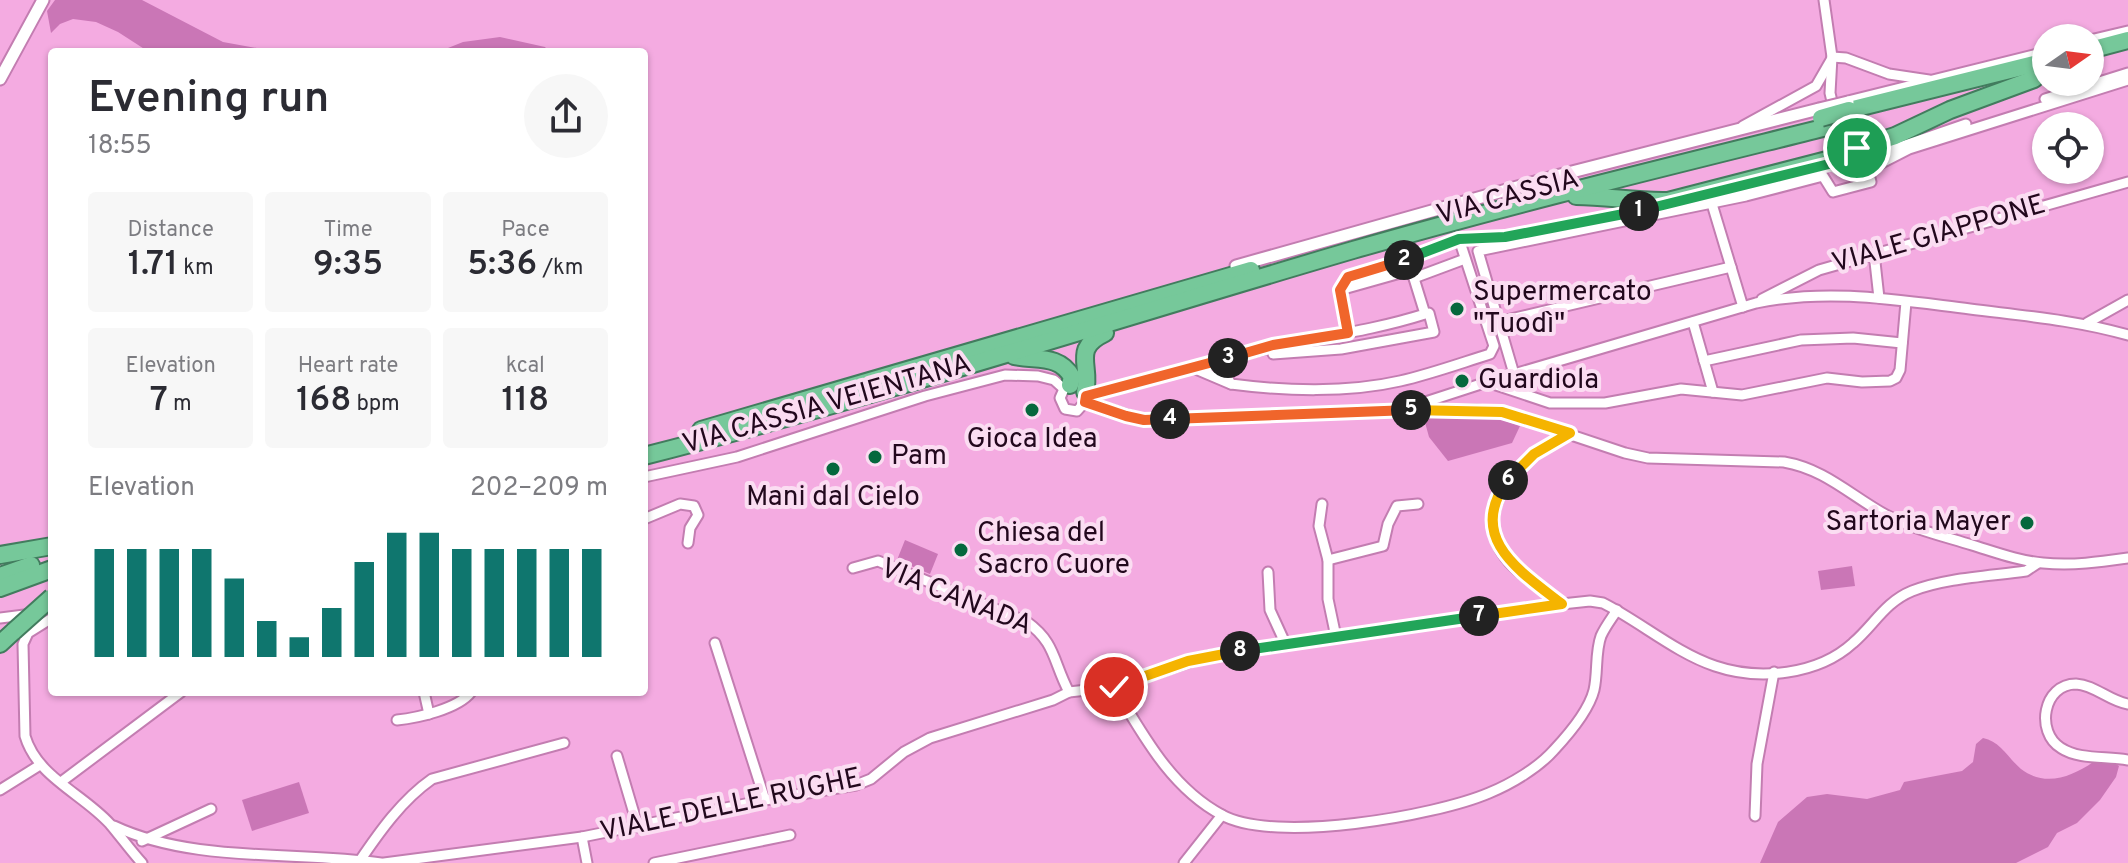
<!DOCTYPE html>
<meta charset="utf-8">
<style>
:root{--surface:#fff;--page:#f7f7f7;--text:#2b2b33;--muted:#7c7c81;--accent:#0f766e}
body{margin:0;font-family:Overpass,sans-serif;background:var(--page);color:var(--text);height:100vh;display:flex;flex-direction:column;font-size:30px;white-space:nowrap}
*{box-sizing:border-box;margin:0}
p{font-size:26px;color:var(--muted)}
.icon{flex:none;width:44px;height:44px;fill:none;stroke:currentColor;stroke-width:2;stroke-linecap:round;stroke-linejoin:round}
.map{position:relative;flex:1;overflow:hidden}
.sheet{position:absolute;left:48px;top:48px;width:600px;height:648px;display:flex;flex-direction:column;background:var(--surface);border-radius:8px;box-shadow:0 2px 6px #0004}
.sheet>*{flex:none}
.needle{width:52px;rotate:76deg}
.buttons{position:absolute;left:2032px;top:24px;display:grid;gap:16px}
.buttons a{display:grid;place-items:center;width:72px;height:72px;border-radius:50%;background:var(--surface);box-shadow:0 2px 6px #0004;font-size:40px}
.pin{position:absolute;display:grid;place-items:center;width:68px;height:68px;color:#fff;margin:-34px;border:4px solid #fff;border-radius:50%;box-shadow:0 2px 8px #0007}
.km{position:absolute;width:40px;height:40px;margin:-20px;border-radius:50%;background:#222;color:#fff;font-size:22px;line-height:40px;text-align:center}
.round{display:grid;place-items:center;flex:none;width:84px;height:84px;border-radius:42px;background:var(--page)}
.head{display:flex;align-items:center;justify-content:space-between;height:136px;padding:0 40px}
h1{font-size:44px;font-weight:600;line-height:60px}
.stats{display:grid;grid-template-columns:repeat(3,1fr);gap:12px;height:136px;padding:8px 40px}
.stats div{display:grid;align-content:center;border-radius:8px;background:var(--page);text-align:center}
.stats b{font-size:34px;font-weight:600}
.stats small{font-size:22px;font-weight:400}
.stats p{font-size:22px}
.chart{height:224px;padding:16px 40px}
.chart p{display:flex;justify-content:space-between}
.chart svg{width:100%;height:144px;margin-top:8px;stroke:var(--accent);stroke-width:6}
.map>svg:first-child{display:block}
.green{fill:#ca76b6}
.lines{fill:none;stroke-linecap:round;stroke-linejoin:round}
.minor-casing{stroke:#c37db1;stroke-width:13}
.tertiary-casing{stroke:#c37db1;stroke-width:15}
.trunk-casing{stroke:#427c5e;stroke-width:20}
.minor{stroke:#fff;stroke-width:9}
.tertiary{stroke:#fff;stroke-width:11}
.trunk{stroke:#76c89a;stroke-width:16}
.tertiary-bridge-casing{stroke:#c37db1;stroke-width:15;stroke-linecap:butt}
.trunk-bridge-casing{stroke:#427c5e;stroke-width:20;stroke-linecap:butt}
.tertiary-bridge{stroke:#fff;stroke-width:11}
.trunk-bridge{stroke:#76c89a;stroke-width:16}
.split-1-casing{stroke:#fff;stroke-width:16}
.split-2-casing{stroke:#fff;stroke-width:16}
.split-3-casing{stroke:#fff;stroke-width:16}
.split-4-casing{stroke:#fff;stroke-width:16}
.split-5-casing{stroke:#fff;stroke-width:16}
.split-6-casing{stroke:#fff;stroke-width:16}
.split-7-casing{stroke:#fff;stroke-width:16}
.split-8-casing{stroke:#fff;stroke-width:16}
.split-9-casing{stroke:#fff;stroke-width:16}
.split-1{stroke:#22a559;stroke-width:10}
.split-2{stroke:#22a559;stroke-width:10}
.split-3{stroke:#f0652b;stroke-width:10}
.split-4{stroke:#f0652b;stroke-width:10}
.split-5{stroke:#f0652b;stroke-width:10}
.split-6{stroke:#f5b400;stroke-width:10}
.split-7{stroke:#f5b400;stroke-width:10}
.split-8{stroke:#22a559;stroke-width:10}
.split-9{stroke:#f5b400;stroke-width:10}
.poi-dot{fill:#05683d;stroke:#fbddf2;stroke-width:3}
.labels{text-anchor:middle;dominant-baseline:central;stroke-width:8;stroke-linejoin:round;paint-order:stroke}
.street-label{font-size:28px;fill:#22081d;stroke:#fbddf2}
.poi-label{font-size:28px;fill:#22081d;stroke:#fbddf2;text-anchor:start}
</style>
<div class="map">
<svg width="2128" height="863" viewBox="0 0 2128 863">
<rect width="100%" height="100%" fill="#f4abe1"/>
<g class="green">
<polygon points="55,0 142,0 223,42 279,52 149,52 118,32 96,22 73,19 60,24 51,33 47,11"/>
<polygon points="500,37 545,47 549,52 438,52 463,42"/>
<polygon points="1423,415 1491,416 1520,426 1512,443 1448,461 1429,437"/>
<polygon points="905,540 938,554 930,574 897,560"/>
<polygon points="1852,566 1855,586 1821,590 1818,571"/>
<path d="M 1983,738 C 2000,741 2008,758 2021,769 C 2046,788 2074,776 2096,760 L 2111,761 L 2119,766 L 2116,777 L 2100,800 L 2077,823 L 2057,833 L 2048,847 L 2016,863 L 1760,863 L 1778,822 L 1807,797 L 1827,794 L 1867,799 L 1900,790 L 1904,782 L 1962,771 L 1973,762 L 1976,744 Z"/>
<polygon points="299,782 309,813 252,831 242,800"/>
</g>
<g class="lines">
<defs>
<g id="minor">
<polyline points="1824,0 1832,57 1830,93 1841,140"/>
<polyline points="1832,57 1846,58 1889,74 1929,80"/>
<polyline points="2045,99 2128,73"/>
<polyline points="1743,126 1816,86 1831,60"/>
<circle cx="1844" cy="154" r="14"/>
<polyline points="1856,162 1966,124"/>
<polyline points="1712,204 1743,307"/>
<polyline points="1459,239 1505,237 1661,207"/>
<polyline points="1874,253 1879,298"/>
<polyline points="1414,278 1465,259"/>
<polyline points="1340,290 1411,270"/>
<polyline points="1762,299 1819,270 2128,182"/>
<polyline points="1498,322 1731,267"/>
<polyline points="1693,322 1713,392"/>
<polyline points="2087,323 2128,300"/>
<polyline points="1348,333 1340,290 1348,277 1408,259"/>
<path d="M 1273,345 L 1273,354 L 1341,349 L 1434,332 L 1429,313 L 1425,314 L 1408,259 L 1459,239 L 1491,337 L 1494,346 L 1490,354 C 1461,363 1431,374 1400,381 C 1348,393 1284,391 1231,384 L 1223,369 L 1224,359 C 1291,340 1359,335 1425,314"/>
<polyline points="1704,361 1801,340 1853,338 1902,343"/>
<polyline points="1191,367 1231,384"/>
<polyline points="1514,374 1478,251 1746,196 1823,176 1833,192 1871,182 1868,170 1909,149 2128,80"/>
<polyline points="1487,382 1550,403 1605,403 1681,389 1742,395 1827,378 1862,382 1890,381 1896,378 1900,370 1906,302"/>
<polyline points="1064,389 1060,398 1065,409 1077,411 1085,402"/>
<polyline points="1086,396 1224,359"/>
<path d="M 1085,402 L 1144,420 L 1403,410 L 1476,410 L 1502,412 L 1625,453 L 1648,458 L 1784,462 C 1825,469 1851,496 1886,515 C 1913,529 1943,536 1972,545 C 1995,552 2019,561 2043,563 C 2072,566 2100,562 2128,558"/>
<path d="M 1407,408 L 1487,382 L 1756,303 C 1830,288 1896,300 1970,309 C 2025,316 2075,320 2128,335"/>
<polyline points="644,477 737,457 925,396 1005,375 1038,376 1054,380 1064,389"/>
<polyline points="1322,504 1319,526 1328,560 1328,599 1336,637"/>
<polyline points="644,519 680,504 694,506 698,515 690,528 688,543"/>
<polyline points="1328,560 1383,546 1388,524 1397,506 1418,504"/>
<path d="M 853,568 L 878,561 L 1027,622 C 1056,643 1053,662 1069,692"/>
<polyline points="1268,572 1270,610 1286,645"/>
<path d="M 1562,604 C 1545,591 1523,578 1509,562 C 1476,524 1500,482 1533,456 C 1544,447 1558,440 1570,433"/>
<polyline points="0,618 32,614"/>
<path d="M 52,618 L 28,633 L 23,644 L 25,736 C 37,777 83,794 110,824 C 121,837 131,851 142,863"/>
<polyline points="715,643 765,800"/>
<path d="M 1114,687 C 1143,735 1171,788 1222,815 C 1274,844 1435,816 1489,793 C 1511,784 1538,768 1554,750 C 1568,735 1589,710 1594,690 C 1598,673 1595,652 1601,636 C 1605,627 1612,618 1617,610"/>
<polyline points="424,692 429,714"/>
<path d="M 2128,704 C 2109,701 2095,685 2076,684 C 2043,684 2035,732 2061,748 C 2079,760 2107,756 2128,760"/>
<path d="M 397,720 C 417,718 458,709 471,692"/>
<polyline points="617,756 638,827"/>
<polyline points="61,782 181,692"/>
<polyline points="0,790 40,765"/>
<polyline points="1755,816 1757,764 1774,672"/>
<path d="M 114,826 C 193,863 294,851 381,863"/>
<polyline points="582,837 587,863"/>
<polyline points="142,841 211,809"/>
<path d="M 359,862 C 380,831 402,800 432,779 L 564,743"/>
<path d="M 384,863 L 582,837 L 765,800 L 856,785 L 871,779 L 904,752 L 930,738 L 1053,700 L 1069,692 L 1114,687 L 1208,656 L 1562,604 L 1590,601 L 1603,603 C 1639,621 1676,653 1715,666 C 1759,681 1818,675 1853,643 C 1874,625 1885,602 1912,591 C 1944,578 1991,576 2026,571 L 2038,563"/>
<polyline points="654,863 790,835"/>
<polyline points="1184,863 1222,815"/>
</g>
<g id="tertiary">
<polyline points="2090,41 2128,32"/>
<polyline points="0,79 43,0"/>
<polyline points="1848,102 2046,53"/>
<polyline points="1236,266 1560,175 1819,109"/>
</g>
<g id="trunk">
<polyline points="2090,50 2128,40"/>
<polyline points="1849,110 2046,61"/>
<polyline points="1857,148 1895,136 1950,110 2034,79 2042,72"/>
<path d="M 1576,196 C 1607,196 1637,202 1668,201 L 1831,159"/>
<path d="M 1014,356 C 1036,361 1059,354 1072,377 L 1070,385"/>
<path d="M 1085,392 C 1092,366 1071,349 1105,333"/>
<polyline points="701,430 1251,270"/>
<path d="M 644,456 C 883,395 1117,319 1353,250 C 1509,205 1666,167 1823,128"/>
<polyline points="0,555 52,546"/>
<polyline points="0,576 31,565"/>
<polyline points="0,588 52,569"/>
<polyline points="0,644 14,631"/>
</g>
</defs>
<use href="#minor" class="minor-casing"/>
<use href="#tertiary" class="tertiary-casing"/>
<use href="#trunk" class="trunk-casing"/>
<use href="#minor" class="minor"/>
<use href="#tertiary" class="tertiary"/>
<use href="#trunk" class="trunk"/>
<defs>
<polyline id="tertiary-bridge" points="1819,109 1848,102"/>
<g id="trunk-bridge">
<polyline points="1821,118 1849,110"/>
<polyline points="14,631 52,597"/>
</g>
</defs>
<use href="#tertiary-bridge" class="tertiary-bridge-casing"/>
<use href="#trunk-bridge" class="trunk-bridge-casing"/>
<use href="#tertiary-bridge" class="tertiary-bridge"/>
<use href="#trunk-bridge" class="trunk-bridge"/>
</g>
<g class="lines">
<defs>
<polyline id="split-1" points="1639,211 1833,163 1840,168 1849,168 1858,157 1857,148"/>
<polyline id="split-2" points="1404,260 1459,239 1505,237 1639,211"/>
<polyline id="split-3" points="1228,358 1273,345 1348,333 1340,290 1348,277 1404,260"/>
<polyline id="split-4" points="1170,419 1144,420 1126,416 1085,402 1086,396 1228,358"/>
<polyline id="split-5" points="1170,419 1411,410"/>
<polyline id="split-6" points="1411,410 1502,412 1570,433 1534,454 1508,480"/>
<path id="split-7" d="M 1479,616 L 1562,604 C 1521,572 1465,538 1508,480"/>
<polyline id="split-8" points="1240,651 1479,616"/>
<polyline id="split-9" points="1114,687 1188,661 1240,651"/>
</defs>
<use href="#split-1" class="split-1-casing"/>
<use href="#split-2" class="split-2-casing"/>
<use href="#split-3" class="split-3-casing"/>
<use href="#split-4" class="split-4-casing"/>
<use href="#split-5" class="split-5-casing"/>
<use href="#split-6" class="split-6-casing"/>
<use href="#split-7" class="split-7-casing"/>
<use href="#split-8" class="split-8-casing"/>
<use href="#split-9" class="split-9-casing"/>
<use href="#split-1" class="split-1"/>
<use href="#split-2" class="split-2"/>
<use href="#split-3" class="split-3"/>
<use href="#split-4" class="split-4"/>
<use href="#split-5" class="split-5"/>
<use href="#split-6" class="split-6"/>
<use href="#split-7" class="split-7"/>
<use href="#split-8" class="split-8"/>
<use href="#split-9" class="split-9"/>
</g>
<g class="poi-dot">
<circle cx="1457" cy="309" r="8"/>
<circle cx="1462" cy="381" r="8"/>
<circle cx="1032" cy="410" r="8"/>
<circle cx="875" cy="457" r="8"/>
<circle cx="833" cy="469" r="8"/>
<circle cx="2027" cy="523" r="8"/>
<circle cx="961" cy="550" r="8"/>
</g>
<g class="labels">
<g class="street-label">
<text transform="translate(1508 198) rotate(-15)">VIA CASSIA</text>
<text transform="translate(1939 235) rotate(-16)">VIALE GIAPPONE</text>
<text transform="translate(827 405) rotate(-16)">VIA CASSIA VEIENTANA</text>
<text transform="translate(956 598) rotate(22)">VIA CANADA</text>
<text transform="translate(731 806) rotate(-12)">VIALE DELLE RUGHE</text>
</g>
<g class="poi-label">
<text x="1473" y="293">Supermercato<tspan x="1473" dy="32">"Tuodì"</tspan></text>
<text x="1478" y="381">Guardiola</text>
<text x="1032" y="440" text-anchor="middle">Gioca Idea</text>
<text x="891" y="457">Pam</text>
<text x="833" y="498" text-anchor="middle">Mani dal Cielo</text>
<text x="2011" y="523" text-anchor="end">Sartoria Mayer</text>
<text x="977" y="534">Chiesa del<tspan x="977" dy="32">Sacro Cuore</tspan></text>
</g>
</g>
</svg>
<div class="buttons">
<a><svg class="needle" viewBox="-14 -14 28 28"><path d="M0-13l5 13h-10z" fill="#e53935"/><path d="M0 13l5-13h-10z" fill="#7c7c81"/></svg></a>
<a><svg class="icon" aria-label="locate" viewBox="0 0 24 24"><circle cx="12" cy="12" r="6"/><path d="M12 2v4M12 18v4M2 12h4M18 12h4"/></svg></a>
</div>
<div class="pin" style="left:1857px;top:148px;background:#1e9e55"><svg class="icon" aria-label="arrive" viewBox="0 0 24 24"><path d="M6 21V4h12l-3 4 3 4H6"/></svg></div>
<div class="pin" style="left:1114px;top:687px;background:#d93025"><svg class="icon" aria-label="check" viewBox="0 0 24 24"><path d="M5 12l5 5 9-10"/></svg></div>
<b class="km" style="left:1639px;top:211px">1</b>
<b class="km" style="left:1404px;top:260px">2</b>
<b class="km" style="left:1228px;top:358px">3</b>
<b class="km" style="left:1170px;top:419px">4</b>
<b class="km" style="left:1411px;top:410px">5</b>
<b class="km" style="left:1508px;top:480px">6</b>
<b class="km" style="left:1479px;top:616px">7</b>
<b class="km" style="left:1240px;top:651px">8</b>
<section class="sheet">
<div class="head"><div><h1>Evening run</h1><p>18:55</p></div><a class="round"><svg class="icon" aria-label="share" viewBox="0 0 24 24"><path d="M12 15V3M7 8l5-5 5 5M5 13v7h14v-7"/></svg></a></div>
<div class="stats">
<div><p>Distance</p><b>1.71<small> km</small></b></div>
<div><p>Time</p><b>9:35</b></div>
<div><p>Pace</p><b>5:36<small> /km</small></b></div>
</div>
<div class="stats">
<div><p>Elevation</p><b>7<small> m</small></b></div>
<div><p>Heart rate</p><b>168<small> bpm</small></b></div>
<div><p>kcal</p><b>118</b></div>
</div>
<div class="chart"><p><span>Elevation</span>202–209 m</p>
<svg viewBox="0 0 160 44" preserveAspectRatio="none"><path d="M5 44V11M15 44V11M25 44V11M35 44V11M45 44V20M55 44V33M65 44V38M75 44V29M85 44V15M95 44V6M105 44V6M115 44V11M125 44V11M135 44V11M145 44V11M155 44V11"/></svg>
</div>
</section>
</div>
